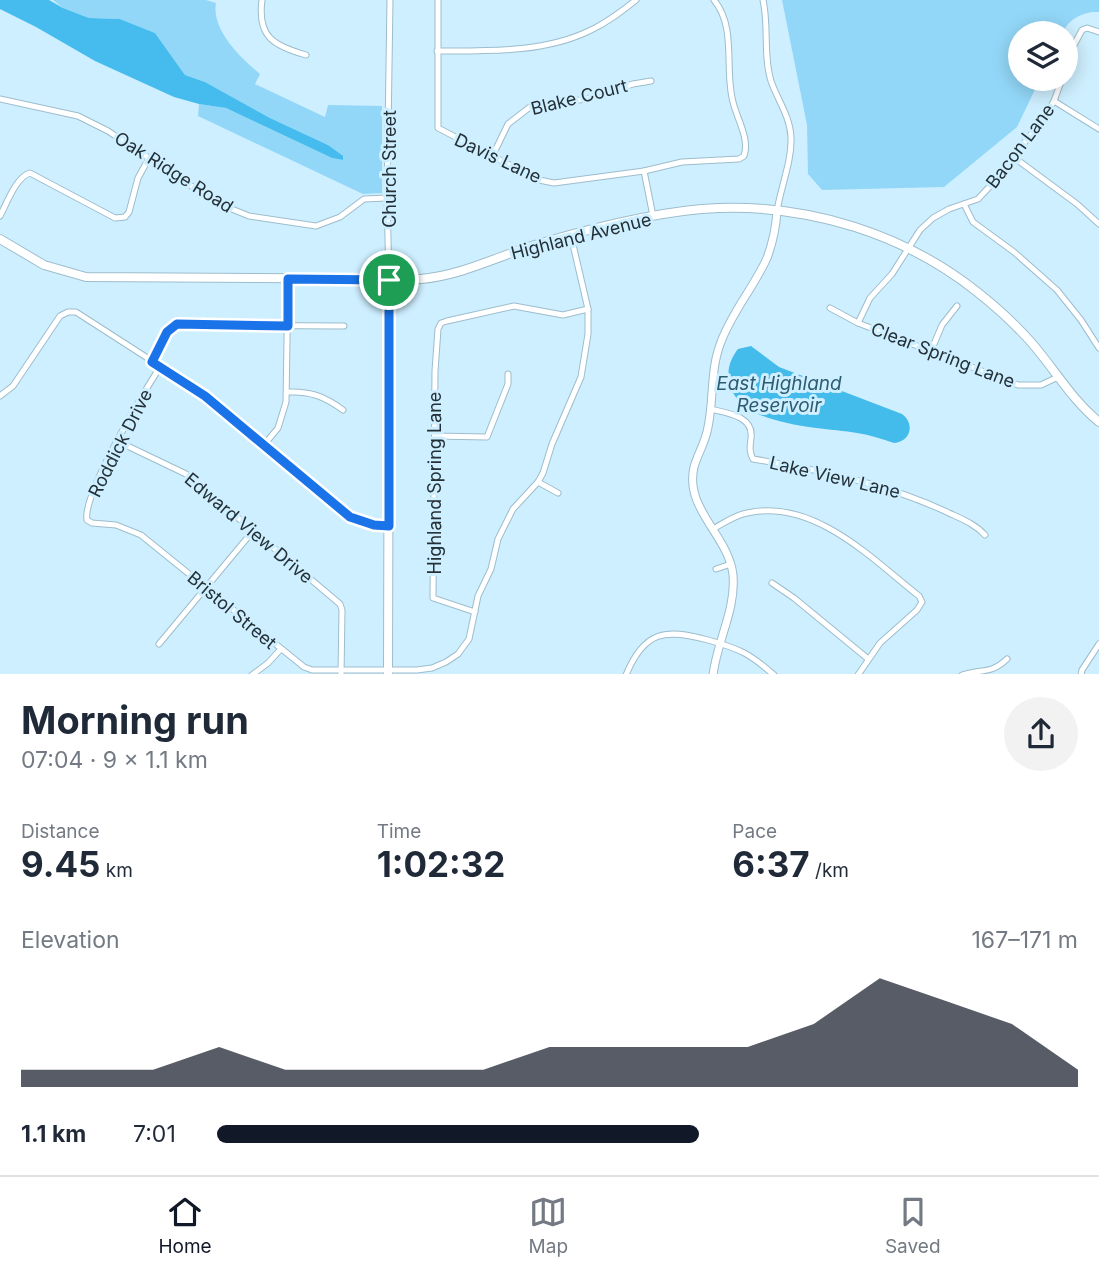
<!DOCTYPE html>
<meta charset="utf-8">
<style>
:root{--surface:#fff;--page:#f2f2f3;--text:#1f2937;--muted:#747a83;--line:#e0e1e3;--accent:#111827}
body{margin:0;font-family:Inter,sans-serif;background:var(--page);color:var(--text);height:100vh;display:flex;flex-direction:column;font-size:26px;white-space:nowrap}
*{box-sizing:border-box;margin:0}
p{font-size:23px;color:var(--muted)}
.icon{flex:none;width:38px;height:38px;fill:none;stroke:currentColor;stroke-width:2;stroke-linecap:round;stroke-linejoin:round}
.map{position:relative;height:674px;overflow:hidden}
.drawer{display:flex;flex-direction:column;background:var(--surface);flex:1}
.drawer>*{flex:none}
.fabs{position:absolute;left:1008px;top:21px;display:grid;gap:14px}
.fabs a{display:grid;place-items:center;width:70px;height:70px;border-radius:50%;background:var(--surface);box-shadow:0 4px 18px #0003;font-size:35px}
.pin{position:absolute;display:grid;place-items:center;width:60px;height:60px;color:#fff;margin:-30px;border:4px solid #fff;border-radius:50%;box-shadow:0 2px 7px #0007}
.round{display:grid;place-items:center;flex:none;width:74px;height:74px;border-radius:37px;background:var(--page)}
.headline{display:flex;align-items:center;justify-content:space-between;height:119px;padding:0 21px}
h1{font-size:38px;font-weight:700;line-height:52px}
.figures{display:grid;grid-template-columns:repeat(3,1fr);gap:10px;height:119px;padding:7px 21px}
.figures div{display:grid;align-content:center}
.figures b{font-size:35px;font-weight:700}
.figures small{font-size:19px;font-weight:400}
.figures p{font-size:19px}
.chart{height:196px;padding:14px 21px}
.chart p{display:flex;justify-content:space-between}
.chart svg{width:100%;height:126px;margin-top:7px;fill:var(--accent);opacity:.7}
ul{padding:0 21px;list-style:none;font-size:23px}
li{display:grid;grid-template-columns:112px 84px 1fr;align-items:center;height:52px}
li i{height:18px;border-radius:9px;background:var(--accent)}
.dock{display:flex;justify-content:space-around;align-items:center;height:98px;border-top:2px solid var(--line);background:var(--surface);font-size:19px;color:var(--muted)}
.dock a{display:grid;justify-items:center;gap:4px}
.dock .on{color:var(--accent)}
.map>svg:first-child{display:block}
.green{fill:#93d7f8}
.forest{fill:#45bced}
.water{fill:#43bbeb}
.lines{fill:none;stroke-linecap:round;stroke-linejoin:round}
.minor-casing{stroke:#9dbdcc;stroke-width:7}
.tertiary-casing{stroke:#9dbdcc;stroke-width:9}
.secondary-casing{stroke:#9dbdcc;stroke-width:10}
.minor{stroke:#fff;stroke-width:5}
.tertiary{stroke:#fff;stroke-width:7}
.secondary{stroke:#fff;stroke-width:8}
.route-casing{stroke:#fff;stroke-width:14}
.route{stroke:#1a73e8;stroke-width:9}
.labels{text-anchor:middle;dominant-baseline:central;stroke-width:6;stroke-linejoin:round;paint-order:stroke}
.street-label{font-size:18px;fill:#243037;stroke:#ceefff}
.water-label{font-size:19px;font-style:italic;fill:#2d5c71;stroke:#ceefff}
</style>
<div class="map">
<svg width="1099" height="675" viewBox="0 0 1099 675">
<rect width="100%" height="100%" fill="#ceefff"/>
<g class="green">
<path d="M 53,0 L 206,0 L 216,3 C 211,30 242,59 260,74 L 255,84 L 325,117 L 328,105 L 382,106 L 382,193 L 363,194 L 198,116 L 199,104 L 226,108 L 332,158 L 343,160 L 328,145 L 270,118 L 205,82 L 185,75 L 155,33 L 120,19 L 89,18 L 63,8 Z"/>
<path d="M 782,0 L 1099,0 L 1099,12 C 1083,11 1069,19 1062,33 L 1020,33 L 1020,79 L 1040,79 L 1017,127 L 944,187 L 822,190 L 808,174 L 807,125 Z"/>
</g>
<polygon class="forest" points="0,0 49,0 63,8 89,18 120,19 155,33 185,75 205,82 270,118 328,145 343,156 343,160 332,158 226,108 199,104 174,97 95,61 36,27 0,9"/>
<path class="water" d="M 751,346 L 779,367 L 902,414 C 915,423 911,442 894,443 C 882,439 870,435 857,433 C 821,427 735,427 729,380 C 727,368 731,358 738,349 Z"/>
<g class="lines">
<defs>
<g id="minor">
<path d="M 262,0 C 257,37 274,46 306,55"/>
<path d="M 438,0 L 438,128 L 539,180 L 554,183 L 644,171 L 682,162 L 739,159 L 744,156 C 750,139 737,119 733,102 C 724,69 737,28 714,0"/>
<path d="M 763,0 C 769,26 763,55 771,81 C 777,99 790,116 791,137 C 792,161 781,186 777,211"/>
<path d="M 437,51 C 488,51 545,53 591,30 C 608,22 622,11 636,0"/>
<polyline points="1066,60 1082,30 1087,28 1099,32"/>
<polyline points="0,99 78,116 108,131 217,203 249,216 316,226 340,217 364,199 387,198"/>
<polyline points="1054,101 1099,129"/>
<polyline points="1012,156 1077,204 1099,224"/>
<polyline points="492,157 508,124 530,107 586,99 633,84 651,81"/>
<polyline points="644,171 653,216"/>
<polyline points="964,204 973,222 1014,252 1057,290 1081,320 1099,348"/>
<path d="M 0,216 C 7,203 16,177 30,173 L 115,218 L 125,217 L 129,212 L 138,178 L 149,158"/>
<polyline points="389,280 387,198 390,0"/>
<polyline points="830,308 858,323 1018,385 1041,385 1058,377"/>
<polyline points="858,323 870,298 892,274 920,230 933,218 949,209 978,199 993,183 1001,171 1042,121 1054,101 1062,79"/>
<polyline points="931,351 942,325 957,306"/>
<polyline points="152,362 167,333 177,325 344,326"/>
<path d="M 160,367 C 144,392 82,495 87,520 L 92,523 L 116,525 L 141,535 L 304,667 L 312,670 L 417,670 L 432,668 L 446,662 L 458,654 L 469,639 L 478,596 L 491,569 L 498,539 L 513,509 L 538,482 L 543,473 L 552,444 L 581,377 L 588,334 L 588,309 L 571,236"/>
<path d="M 287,392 C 310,391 324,396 343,410"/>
<polyline points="0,396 13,386 60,316 68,312 76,312 205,395 350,518 361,522 389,526"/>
<path d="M 710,409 C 727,413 754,416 751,438 C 750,446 749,452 753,459 C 820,470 888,484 949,513 C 962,519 975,524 985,535"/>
<polyline points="435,436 487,437 508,384 508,374"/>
<polyline points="117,441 186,474 340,604 342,610 341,675"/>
<polyline points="264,445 278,428 286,402 288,279"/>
<polyline points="538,482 558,493"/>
<path d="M 713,529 C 724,523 735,515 747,513 C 814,498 872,559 919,596 L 922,602 L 917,610 L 880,643 L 858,675"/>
<polyline points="716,569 731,564"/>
<polyline points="772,583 794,598 867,658"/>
<polyline points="475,612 433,598 435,371 438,329 441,323 447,321 514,306 563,315 588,309"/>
<polyline points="159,644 253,531"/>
<polyline points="252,675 268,663 280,650"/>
<path d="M 626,675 C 644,631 665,628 708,640 C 740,649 749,653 774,675"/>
<path d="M 962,675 C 983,668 990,675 1007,659"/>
<polyline points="1081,675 1082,670 1099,644"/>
</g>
<path id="tertiary" d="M 713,675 C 717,641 736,610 733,575 C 729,536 684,509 694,467 C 698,453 706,441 708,427 C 714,399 710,369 721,342 C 732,312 754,287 767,258 C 773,242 776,227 777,211"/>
<g id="secondary">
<path d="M 0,239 L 44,265 L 86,277 L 421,279 C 463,275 498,256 538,244 C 592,228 662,210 719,208 C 811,205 904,234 976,291 C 995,306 1014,323 1030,341 C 1054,368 1071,399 1099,422"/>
<polyline points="388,675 389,280"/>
</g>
</defs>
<use href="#minor" class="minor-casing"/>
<use href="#tertiary" class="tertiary-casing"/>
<use href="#secondary" class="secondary-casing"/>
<use href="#minor" class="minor"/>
<use href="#tertiary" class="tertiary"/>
<use href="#secondary" class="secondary"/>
</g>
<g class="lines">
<defs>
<polygon id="route" points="288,279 389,280 389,526 374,525 350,517 205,396 152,362 167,332 177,324 288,326"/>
</defs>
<use href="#route" class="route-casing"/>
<use href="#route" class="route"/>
</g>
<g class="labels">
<g class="street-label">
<text transform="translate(579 97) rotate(-14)">Blake Court</text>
<text transform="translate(1020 146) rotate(-53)">Bacon Lane</text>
<text transform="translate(498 158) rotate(25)">Davis Lane</text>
<text transform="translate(389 169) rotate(-90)">Church Street</text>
<text transform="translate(174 172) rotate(32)">Oak Ridge Road</text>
<text transform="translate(581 236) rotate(-14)">Highland Avenue</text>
<text transform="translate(943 355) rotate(21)">Clear Spring Lane</text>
<text transform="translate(120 443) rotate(-63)">Roddick Drive</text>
<text transform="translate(835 477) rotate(13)">Lake View Lane</text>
<text transform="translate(434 483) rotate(-90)">Highland Spring Lane</text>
<text transform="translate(249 528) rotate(40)">Edward View Drive</text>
<text transform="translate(232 610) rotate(40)">Bristol Street</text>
</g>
<g class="water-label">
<text x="779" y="383">East Highland<tspan x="779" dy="22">Reservoir</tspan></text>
</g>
</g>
</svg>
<div class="fabs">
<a><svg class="icon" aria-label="layers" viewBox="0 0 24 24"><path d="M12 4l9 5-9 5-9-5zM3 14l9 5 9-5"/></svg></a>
</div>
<div class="pin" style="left:389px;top:280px;background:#1e9e55"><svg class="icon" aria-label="arrive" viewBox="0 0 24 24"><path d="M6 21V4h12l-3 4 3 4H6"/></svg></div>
</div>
<section class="drawer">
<div class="headline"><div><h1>Morning run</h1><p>07:04 · 9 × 1.1 km</p></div><a class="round"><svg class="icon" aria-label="share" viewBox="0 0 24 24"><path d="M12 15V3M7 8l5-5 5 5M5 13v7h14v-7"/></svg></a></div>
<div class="figures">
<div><p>Distance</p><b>9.45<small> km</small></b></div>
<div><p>Time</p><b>1:02:32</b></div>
<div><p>Pace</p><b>6:37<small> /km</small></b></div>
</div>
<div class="chart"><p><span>Elevation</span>167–171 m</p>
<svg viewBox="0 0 160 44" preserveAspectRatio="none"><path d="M0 44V38L10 38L20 38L30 30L40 38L50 38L60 38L70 38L80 30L90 30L100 30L110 30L120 22L130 6L140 14L150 22L160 38V44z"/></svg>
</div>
<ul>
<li><b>1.1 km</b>7:01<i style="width:56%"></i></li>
</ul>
</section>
<nav class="dock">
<a class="on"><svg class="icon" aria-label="home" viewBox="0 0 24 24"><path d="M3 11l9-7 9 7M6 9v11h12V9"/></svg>Home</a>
<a><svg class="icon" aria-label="map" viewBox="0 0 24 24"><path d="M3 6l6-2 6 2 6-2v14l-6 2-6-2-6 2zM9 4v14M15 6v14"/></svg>Map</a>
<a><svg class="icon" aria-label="saved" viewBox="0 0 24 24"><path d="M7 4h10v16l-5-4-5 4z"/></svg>Saved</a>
</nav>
